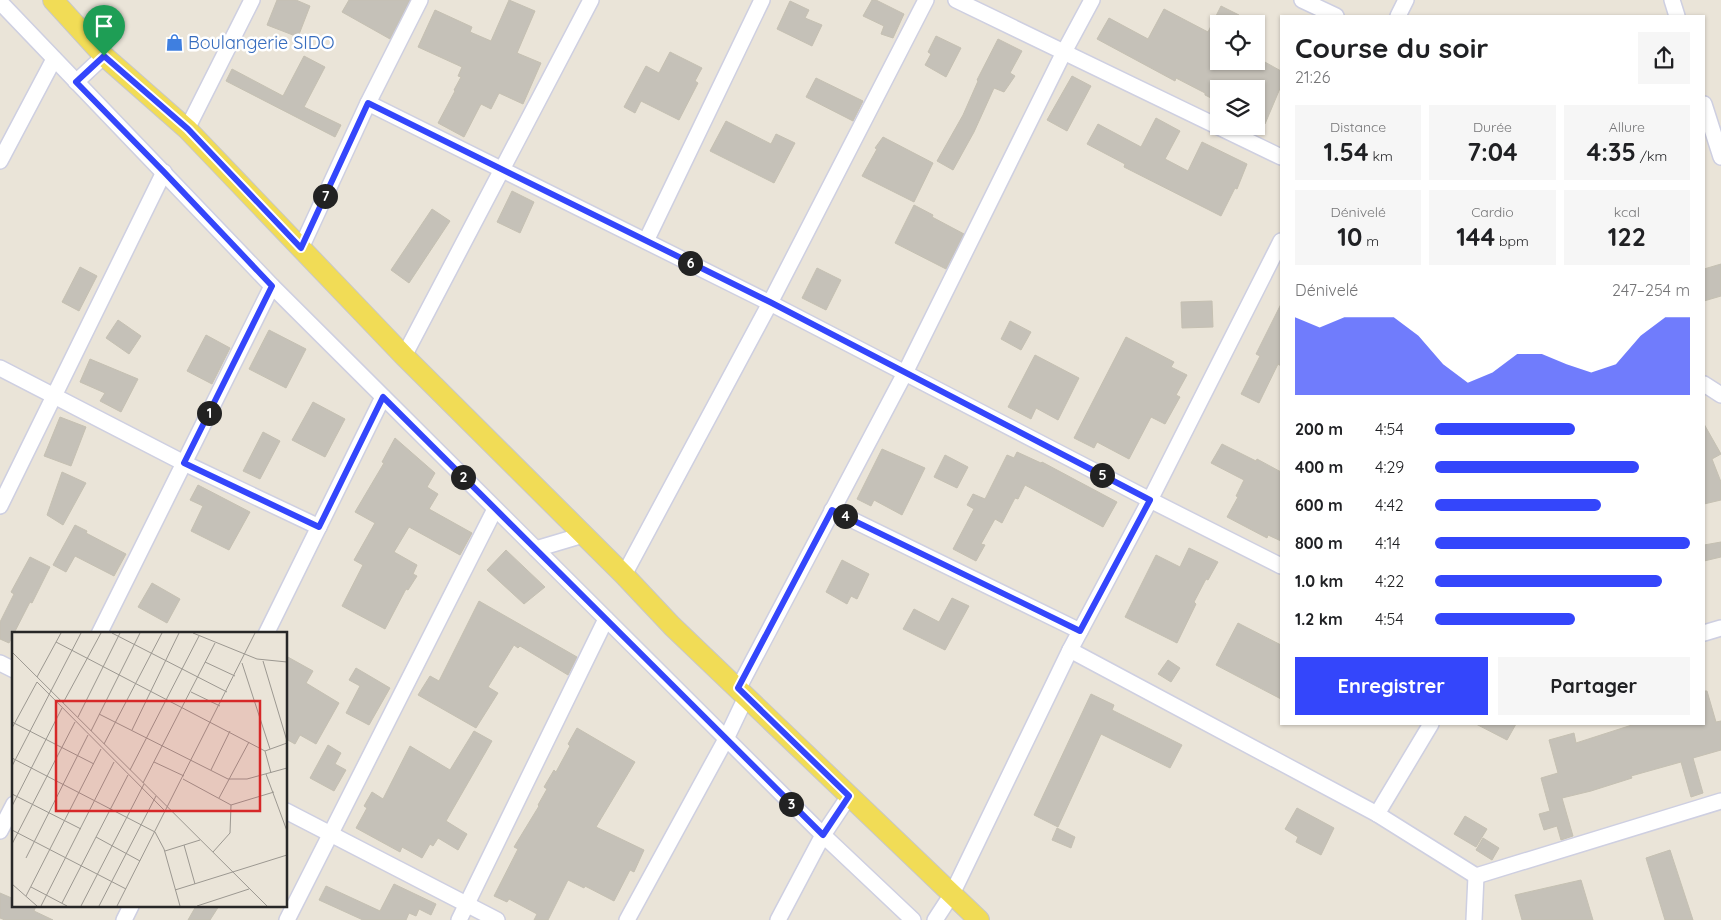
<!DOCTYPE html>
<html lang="fr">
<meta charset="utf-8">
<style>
:root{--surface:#fff;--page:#f6f6f6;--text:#202124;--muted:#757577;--accent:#3446fb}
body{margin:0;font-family:Quicksand,sans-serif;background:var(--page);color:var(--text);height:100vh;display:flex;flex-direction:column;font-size:19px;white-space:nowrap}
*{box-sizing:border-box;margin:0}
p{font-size:16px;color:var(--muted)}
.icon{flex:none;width:28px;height:28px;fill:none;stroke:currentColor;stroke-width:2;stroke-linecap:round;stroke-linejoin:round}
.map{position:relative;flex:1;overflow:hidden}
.details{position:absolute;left:1280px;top:15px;width:425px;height:710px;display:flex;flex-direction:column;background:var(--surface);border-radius:0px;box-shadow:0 1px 4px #0004}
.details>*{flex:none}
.controls{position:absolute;left:1210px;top:15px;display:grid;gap:10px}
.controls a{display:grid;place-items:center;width:55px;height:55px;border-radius:0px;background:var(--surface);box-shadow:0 1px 4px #0004;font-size:25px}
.pin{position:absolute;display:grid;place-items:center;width:42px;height:42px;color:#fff;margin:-51px -21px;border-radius:50% 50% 50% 0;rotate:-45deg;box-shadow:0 0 5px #0007}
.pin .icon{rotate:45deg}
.km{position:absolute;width:25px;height:25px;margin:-12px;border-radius:50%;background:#222;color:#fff;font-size:14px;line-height:25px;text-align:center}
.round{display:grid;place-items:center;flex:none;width:52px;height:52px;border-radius:0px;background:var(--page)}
.summary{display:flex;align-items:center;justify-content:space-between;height:85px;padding:0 15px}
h1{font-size:28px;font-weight:700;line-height:38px}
.figures{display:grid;grid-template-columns:repeat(3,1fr);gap:8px;height:85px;padding:5px 15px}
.figures div{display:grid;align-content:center;border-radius:0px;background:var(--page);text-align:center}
.figures b{font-size:25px;font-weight:700}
.figures small{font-size:14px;font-weight:400}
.figures p{font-size:14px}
.chart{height:140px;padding:10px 15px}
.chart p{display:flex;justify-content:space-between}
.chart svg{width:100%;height:90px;margin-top:5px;fill:var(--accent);opacity:.7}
.button{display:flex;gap:10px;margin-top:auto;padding:10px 15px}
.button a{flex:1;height:58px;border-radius:0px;background:var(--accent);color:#fff;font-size:20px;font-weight:700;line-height:58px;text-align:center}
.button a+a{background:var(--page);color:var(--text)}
ul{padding:0 15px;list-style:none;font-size:16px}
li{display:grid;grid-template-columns:80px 60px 1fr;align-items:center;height:38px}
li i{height:12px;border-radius:6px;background:var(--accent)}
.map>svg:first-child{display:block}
.building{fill:#c5c1b8;stroke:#c5c0b2}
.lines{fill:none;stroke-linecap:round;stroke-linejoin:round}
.minor-casing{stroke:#cecfe1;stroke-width:18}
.major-casing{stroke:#c7c7c7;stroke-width:22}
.minor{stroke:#fff;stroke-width:15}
.major{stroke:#f1dc56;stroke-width:20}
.route-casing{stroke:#fff;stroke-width:10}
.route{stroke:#3446fb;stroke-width:6}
.labels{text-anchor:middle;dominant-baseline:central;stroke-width:5;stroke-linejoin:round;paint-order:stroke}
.shop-label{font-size:18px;fill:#366cbe;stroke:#fff;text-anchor:start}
.inset-road{fill:none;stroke:#9c9891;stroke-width:1}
.view{fill:#d62828;fill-opacity:0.15;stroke:#d62828;stroke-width:2.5}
.inset-edge{fill:none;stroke:#272727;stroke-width:2.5}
</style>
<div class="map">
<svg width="1721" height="920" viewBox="0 0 1721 920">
<rect width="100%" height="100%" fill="#eae4d8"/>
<g class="building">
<polygon points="277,0 296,0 310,6 298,37 267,25"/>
<polygon points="349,0 410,0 390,39 342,12"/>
<polygon points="509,0 535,11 517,53 541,63 523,104 499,93 491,109 481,104 464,137 438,123 455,91 454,90 461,77 458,76 462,67 418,47 435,10 472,27 470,32 491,41"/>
<polygon points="872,0 876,0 904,14 893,38 881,34 884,26 863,16"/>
<polygon points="790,1 809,10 805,18 822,25 812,46 777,29"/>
<polygon points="1221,6 1239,15 1235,24 1219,24 1219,61 1263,61 1281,71 1281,86 1265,124 1256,119 1256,89 1219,89 1219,102 1205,95 1205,93 1176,78 1175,81 1097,39 1109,18 1148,39 1164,9 1208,32"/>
<polygon points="936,36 961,48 946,77 925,65 931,54 928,52"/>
<polygon points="998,39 1022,51 1010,73 1015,76 1004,92 994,88 974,132 953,170 937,161 963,115 978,81 977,80"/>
<polygon points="670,52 702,68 695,81 698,83 679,120 641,101 635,113 624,107 646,66 659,73"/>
<polygon points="304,56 325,67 304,107 341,125 335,137 226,81 232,69 283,96"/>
<polygon points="1072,76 1091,86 1067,131 1047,120"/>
<polygon points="816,78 863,101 853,121 806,97"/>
<polygon points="1156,118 1180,131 1165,159 1188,171 1202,142 1247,164 1237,189 1235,188 1221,216 1124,167 1125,164 1087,144 1098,124 1141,147"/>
<polygon points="726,121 771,144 776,134 795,143 774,183 710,151"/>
<polygon points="883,137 933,163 914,202 862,176 877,149 875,148"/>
<polygon points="512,191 534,202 520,233 497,222"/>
<polygon points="914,205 933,215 932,217 964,234 946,269 895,243"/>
<polygon points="432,209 450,221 409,283 391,270"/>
<polygon points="1721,264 1721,296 1704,301 1704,269"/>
<polygon points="80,267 97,276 79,311 62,302"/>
<polygon points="817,268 841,280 826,310 802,298"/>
<polygon points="1212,301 1213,327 1182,328 1181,302"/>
<polygon points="1281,304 1281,366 1278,364 1259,403 1241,394 1260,356 1256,354"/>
<polygon points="118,320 141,336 129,354 106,338"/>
<polygon points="1010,321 1031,332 1021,350 1001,339"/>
<polygon points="269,330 306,349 286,388 249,369"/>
<polygon points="206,335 230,348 212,384 187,371"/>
<polygon points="1126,337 1174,362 1171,367 1187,375 1176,395 1180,397 1165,424 1151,417 1129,459 1097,442 1094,448 1074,438"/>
<polygon points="1035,355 1079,378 1058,420 1036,408 1031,419 1008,407"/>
<polygon points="90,359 138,379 121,412 100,401 105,393 80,382"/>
<polygon points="313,402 345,419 325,457 292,440"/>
<polygon points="60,417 86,427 71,466 44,456"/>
<polygon points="1704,424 1721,454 1712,459 1721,482 1721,500 1704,504"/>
<polygon points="263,432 280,441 260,479 243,471"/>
<polygon points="395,438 435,473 427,487 438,494 429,509 472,533 460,555 409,527 394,552 417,565 413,574 417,576 408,590 406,589 385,629 342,606 363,565 354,560 375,523 355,512 384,463 382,462"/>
<polygon points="1222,444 1256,461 1257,459 1281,472 1281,541 1268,535 1267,538 1227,517 1238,497 1236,496 1244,480 1211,463"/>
<polygon points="882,449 925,468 902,515 874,500 871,506 857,499"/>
<polygon points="1017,452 1041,463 1042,462 1117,502 1103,527 1025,485 1018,499 1015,498 1002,523 995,519 981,544 985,545 976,561 953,549 974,509 967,505 973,494 985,499 1007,455 1014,458"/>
<polygon points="945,455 968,467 957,488 934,477"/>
<polygon points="62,472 86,483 63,525 47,515"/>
<polygon points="198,485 250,512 229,550 191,531 203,506 190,500"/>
<polygon points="75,525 87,531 86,533 126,554 114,576 75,556 66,572 53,565"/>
<polygon points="1721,542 1721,557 1704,561 1704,545"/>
<polygon points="1189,548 1218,562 1208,580 1206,579 1194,602 1196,604 1177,643 1125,617 1156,555 1180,567"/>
<polygon points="506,550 545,587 524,604 487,570"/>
<polygon points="30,557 50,567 32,603 30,602 9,643 0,639 0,622 14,594 11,592"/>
<polygon points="842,560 869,574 857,599 851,596 847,604 826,592"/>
<polygon points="152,583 180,599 167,623 138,607"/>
<polygon points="952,598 969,606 945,650 903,629 914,609 939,622"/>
<polygon points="479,601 577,657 568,675 520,646 518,648 514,645 488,687 498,693 476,728 418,695 430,676 439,681"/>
<polygon points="1238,623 1281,645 1281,699 1216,665"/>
<polygon points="286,656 313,671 306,683 339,703 316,744 300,735 295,744 286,739"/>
<polygon points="1168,660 1180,668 1171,682 1158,674"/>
<polygon points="356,668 390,688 369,725 346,713 360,686 349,680"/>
<polygon points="1704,691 1707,691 1716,722 1721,721 1721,750 1693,758 1703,793 1691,797 1681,762 1631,776 1632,778 1591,791 1562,798 1573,836 1561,840 1557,826 1544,830 1539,814 1550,811 1541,778 1558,773 1549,740 1574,733 1576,743 1635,724 1704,724"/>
<polygon points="1091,694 1114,705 1112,710 1182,745 1170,768 1101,734 1058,827 1034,815"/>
<polygon points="1476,724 1516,724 1507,740"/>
<polygon points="577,728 635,762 596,827 644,850 634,872 630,870 614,901 585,886 584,888 568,880 548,920 534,920 537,914 509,899 507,902 494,896 518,849 514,847 539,806 538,805 547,789 544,787 554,770 556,772 570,746 568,744"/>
<polygon points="474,731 492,741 446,821 467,834 458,850 438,838 433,846 430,844 422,858 402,847 400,852 356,828 367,808 364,806 372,792 383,799 410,746 450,770"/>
<polygon points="328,745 341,753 335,764 346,770 334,791 310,778"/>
<polygon points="1297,808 1334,828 1321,855 1296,842 1298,837 1285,829"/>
<polygon points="1465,816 1487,829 1476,847 1454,834"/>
<polygon points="1057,828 1075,837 1071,848 1052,840"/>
<polygon points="1483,838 1499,848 1492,860 1476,850"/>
<polygon points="1670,850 1693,920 1665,920 1646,858"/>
<polygon points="1581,880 1593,920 1522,920 1515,895"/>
<polygon points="394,884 436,904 431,915 419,909 416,916 409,913 406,920 363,920 319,900 326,886 380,911"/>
<polygon points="0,893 14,899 14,906 36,906 34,911 53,920 5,920 0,918"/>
<polygon points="196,906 219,906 210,920 188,920"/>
</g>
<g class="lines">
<defs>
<g id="minor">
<polyline points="956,0 1281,157"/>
<polyline points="1302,0 1336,16"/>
<polyline points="1672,0 1677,16"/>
<polyline points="0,2 272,286 823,835 913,920"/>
<polyline points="1398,16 1406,0"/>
<polyline points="76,82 104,56"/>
<polyline points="368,103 770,303 1150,500 1281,566"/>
<polyline points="1704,104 1721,157"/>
<polyline points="187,129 252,0"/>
<polyline points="0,161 54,59"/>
<polyline points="646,241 762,0"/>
<polyline points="301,248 368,103 420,0"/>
<polyline points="404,356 591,0"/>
<polyline points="0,368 184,463 319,527"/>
<polyline points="1704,384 1721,395"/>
<polyline points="0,506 164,172"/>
<polyline points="832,510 1080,631"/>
<polyline points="536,549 583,535"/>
<polyline points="624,575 770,303 926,0"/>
<polyline points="1704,633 1721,628"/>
<polyline points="99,634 272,286"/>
<polyline points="266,634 383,397"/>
<polyline points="1070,650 1377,814 1476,876 1721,801"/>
<polyline points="0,663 14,670"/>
<polyline points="738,689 905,373 1064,52 1092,0"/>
<polyline points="286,811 497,920"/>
<polyline points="1377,814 1431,724"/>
<polyline points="0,831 14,804"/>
<polyline points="124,920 131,906"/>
<polyline points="287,920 495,509"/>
<polyline points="459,920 606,619"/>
<polyline points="627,920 726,739 746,697"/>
<polyline points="778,920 823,835 849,796"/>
<polyline points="935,920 952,894 1070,650 1150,500 1281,241"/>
<polyline points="1474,920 1476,876"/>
</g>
<polyline id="major" points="53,0 104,56 187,129 404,356 624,575 672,626 979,920"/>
</defs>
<use href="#minor" class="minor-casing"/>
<use href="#major" class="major-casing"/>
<use href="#minor" class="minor"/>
<use href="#major" class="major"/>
</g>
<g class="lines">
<defs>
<polygon id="route" points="104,56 188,129 301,248 368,103 770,302 1150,500 1080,631 832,510 738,688 849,796 823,835 383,397 319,527 184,463 272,286 164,172 76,82"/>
</defs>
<use href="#route" class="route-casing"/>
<use href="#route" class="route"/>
</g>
<defs>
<symbol id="shop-bare" viewBox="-9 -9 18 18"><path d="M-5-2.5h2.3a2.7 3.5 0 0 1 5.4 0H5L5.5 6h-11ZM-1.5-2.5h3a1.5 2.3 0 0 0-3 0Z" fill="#3f7fe0" stroke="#fff" stroke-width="2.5" paint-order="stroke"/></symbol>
</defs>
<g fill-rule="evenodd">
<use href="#shop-bare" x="162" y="30" width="25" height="25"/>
</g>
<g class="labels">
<g class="shop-label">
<text x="188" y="42">Boulangerie SIDO</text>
</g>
</g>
<g transform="translate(12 632)">
<rect width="275" height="275" fill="#eae4d8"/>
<path class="inset-road" d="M 100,1 L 215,60M 181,1 L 245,27 L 275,30M 44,10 L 253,119 L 259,141M 0,20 L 255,274M 251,29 L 275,109M 193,30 L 223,44M 230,31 L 258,117M 25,45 L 49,1M 25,50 L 154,180M 179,60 L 208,74M 51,71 L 89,1M 87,82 L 216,147 L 235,147 L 275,136M 66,85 L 108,1M 0,90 L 82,132M 0,96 L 25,50M 120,98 L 167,1M 79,99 L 128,1M 92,112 L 150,1M 253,119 L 275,111M 0,126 L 143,200 L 152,217 L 168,274M 142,130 L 172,144M 0,134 L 69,1M 118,138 L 187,4M 199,138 L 218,99M 254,142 L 275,199M 171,147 L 219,173 L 262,160M 131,151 L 203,11M 0,162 L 69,197M 207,166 L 237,110M 0,174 L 50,76M 0,198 L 114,257M 84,205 L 128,229M 0,212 L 63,90M 172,213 L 183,252M 153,219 L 188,208M 201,220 L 218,201 L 219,173M 14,226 L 76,103M 0,252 L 25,274M 19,255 L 55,274M 163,258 L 275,223M 14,264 L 89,117M 50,271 L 116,143M 29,274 L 102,130M 69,274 L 132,152M 87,274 L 144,164M 105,274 L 243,1M 185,274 L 237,257"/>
<path class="view" d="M 44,69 L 248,69 L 248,179 L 44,179 Z"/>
<rect width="275" height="275" class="inset-edge"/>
</g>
</svg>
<div class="controls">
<a><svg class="icon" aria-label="locate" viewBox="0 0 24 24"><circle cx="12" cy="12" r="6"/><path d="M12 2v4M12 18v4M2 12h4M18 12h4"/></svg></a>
<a><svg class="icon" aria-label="layers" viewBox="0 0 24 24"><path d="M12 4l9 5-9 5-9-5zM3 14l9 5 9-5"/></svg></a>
</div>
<div class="pin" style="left:104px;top:56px;background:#1e9e55"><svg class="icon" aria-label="arrive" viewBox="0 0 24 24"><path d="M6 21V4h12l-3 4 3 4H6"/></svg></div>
<b class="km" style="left:209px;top:413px">1</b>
<b class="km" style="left:463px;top:477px">2</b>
<b class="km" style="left:791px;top:804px">3</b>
<b class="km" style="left:845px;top:516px">4</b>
<b class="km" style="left:1102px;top:475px">5</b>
<b class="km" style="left:690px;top:263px">6</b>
<b class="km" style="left:325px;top:196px">7</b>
<section class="details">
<div class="summary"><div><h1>Course du soir</h1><p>21:26</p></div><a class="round"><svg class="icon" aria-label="share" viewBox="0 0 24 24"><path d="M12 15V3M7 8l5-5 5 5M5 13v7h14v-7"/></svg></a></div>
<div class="figures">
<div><p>Distance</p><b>1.54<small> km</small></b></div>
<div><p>Durée</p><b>7:04</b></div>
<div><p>Allure</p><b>4:35<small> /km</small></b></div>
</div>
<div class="figures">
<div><p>Dénivelé</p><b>10<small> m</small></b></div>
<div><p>Cardio</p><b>144<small> bpm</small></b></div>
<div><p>kcal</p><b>122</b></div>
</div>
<div class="chart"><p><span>Dénivelé</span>247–254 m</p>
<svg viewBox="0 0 160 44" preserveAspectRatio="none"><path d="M0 44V6L10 11L20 6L30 6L40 6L50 15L60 29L70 38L80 33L90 24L100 24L110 29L120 33L130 29L140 15L150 6L160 6V44z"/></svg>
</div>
<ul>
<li><b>200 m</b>4:54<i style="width:55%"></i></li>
<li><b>400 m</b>4:29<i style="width:80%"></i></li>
<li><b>600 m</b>4:42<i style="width:65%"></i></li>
<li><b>800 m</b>4:14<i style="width:100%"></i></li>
<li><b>1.0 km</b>4:22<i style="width:89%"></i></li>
<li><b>1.2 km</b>4:54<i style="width:55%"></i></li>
</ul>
<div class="button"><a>Enregistrer</a><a>Partager</a></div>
</section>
</div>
